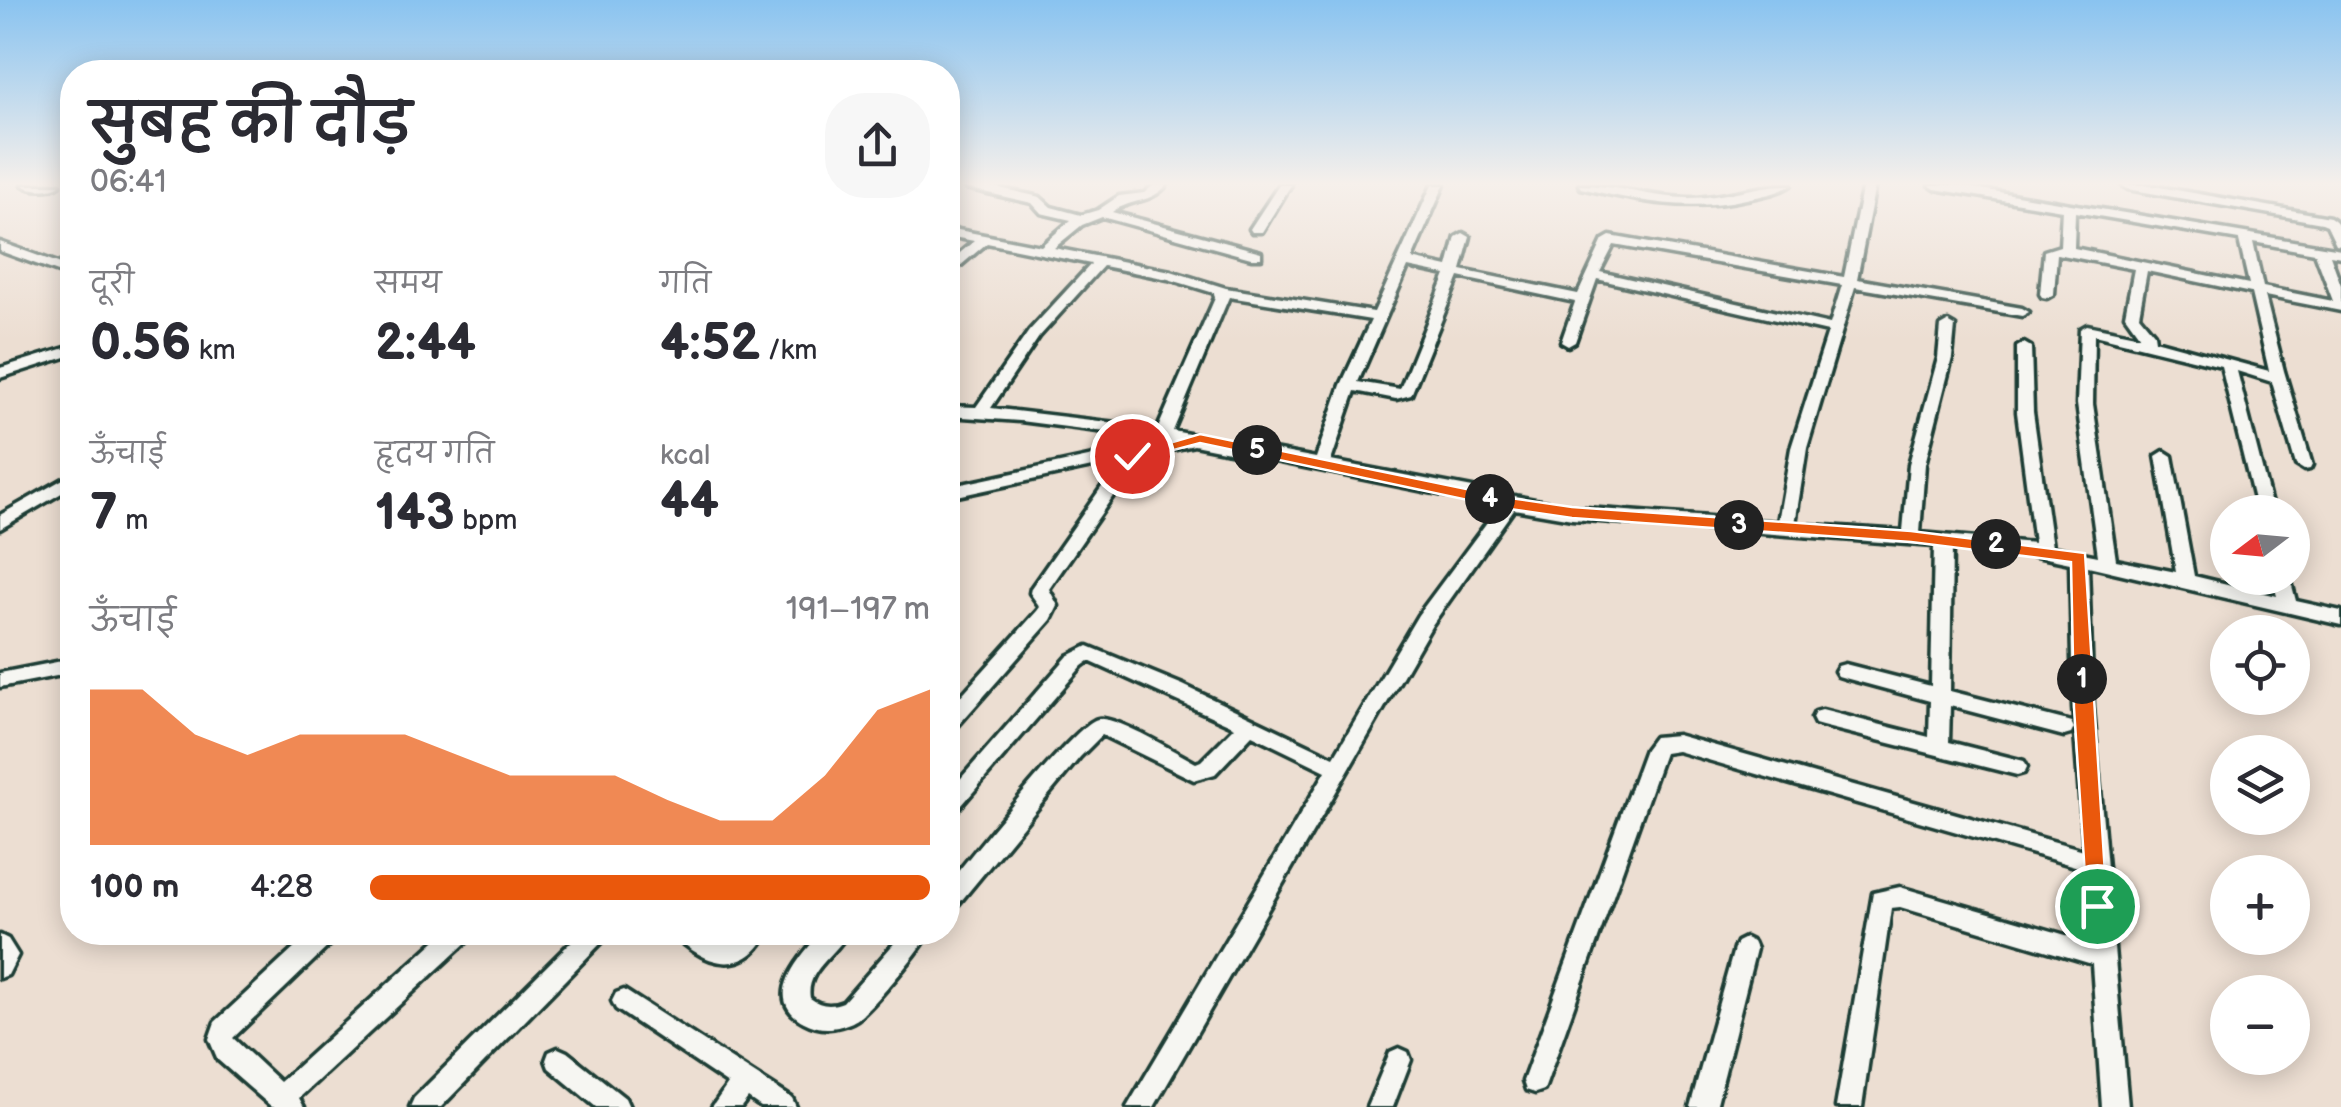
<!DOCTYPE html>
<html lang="hi">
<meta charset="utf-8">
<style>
:root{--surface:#fff;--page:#f7f7f7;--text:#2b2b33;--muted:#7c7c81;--accent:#ea580c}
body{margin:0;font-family:"Balsamiq Sans","Playpen Sans Deva",sans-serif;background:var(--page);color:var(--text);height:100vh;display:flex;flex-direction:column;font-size:38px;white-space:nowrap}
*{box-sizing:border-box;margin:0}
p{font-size:32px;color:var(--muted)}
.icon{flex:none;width:55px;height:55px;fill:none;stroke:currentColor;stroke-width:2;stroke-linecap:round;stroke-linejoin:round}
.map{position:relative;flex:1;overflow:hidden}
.drawer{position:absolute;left:60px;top:60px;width:900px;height:885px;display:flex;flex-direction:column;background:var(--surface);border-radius:40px;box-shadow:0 5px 25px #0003}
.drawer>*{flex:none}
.needle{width:65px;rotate:254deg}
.tools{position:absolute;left:2210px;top:495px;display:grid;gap:20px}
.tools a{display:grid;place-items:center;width:100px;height:100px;border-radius:50%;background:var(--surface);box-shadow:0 5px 25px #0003;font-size:50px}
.pin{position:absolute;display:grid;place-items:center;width:85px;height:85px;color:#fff;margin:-42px;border:5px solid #fff;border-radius:50%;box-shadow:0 2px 10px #0007}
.km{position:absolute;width:50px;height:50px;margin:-25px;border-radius:50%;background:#222;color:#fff;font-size:28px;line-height:50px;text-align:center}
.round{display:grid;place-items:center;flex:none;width:105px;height:105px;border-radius:40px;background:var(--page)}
.head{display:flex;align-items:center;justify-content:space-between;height:170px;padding:0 30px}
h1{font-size:55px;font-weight:600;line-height:75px}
.metrics{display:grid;grid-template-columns:repeat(3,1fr);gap:15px;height:170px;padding:10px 30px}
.metrics div{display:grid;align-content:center}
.metrics b{font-size:50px;font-weight:600}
.metrics small{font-size:28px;font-weight:400}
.metrics p{font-size:28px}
.chart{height:280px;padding:20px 30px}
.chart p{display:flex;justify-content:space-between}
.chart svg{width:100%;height:180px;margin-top:10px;fill:var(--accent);opacity:.7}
ul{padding:0 30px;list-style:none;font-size:32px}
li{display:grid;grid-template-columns:160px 120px 1fr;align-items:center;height:75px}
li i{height:25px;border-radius:12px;background:var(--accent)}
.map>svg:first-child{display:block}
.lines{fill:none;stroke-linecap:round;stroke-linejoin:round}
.minor-casing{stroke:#1f3d34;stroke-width:7}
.minor{fill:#f6f6f2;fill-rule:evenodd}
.route{fill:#ea580c;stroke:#fff;stroke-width:2.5}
</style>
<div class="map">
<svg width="2341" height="1107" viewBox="0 0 2341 1107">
<rect width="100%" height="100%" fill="#ecded2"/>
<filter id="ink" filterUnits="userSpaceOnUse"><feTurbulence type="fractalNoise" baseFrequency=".01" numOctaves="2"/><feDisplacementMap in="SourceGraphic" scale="20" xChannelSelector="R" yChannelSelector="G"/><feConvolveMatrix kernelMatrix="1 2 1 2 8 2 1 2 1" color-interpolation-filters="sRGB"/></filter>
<g filter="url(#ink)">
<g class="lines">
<defs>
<g id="minor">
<path d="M 23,185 L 60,185 C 52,191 31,191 23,185 Z"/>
<path d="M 964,185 L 986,185 L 1040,197 L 1051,207 L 1081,215 L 1098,210 L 1119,196 L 1144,193 L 1154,185 L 1167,185 C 1150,204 1133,198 1112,212 L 1261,252 L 1261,258 L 1251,258 L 1102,217 L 1082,225 L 1054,248 L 1171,271 L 1226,288 L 1374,312 L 1432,185 L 1444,185 L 1412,259 L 1448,267 L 1456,237 L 1463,233 L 1470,237 L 1461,270 L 1578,294 L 1603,240 L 1610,236 L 1844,277 L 1863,185 L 1875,185 L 1857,279 L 2022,308 L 2029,312 L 2022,316 L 1855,287 L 1807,448 L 1795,524 L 1903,531 L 1909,464 L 1938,358 L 1941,326 L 1948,322 L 1955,326 L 1952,358 L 1925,464 L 1920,533 L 2034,543 L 2017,412 L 2017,347 L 2024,343 L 2031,347 L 2033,412 L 2052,547 L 2098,556 L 2077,404 L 2080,329 L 2087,325 L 2140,336 L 2125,315 L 2134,269 L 2057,254 L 2054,294 L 2047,298 L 2042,297 L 2040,294 L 2044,251 L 2060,246 L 2062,210 L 1935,189 L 1929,185 L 1957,185 L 2341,249 L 2341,257 L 2330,255 L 2341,285 L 2341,311 L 2265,296 L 2284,371 L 2312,465 L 2310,469 L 2304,470 L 2296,465 L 2272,382 L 2237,371 L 2273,512 L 2257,512 L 2221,366 L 2094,335 L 2093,404 L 2116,560 L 2176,572 L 2156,456 L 2164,451 L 2172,456 L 2194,576 L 2277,596 L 2272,578 L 2290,578 L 2296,601 L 2341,611 L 2341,625 L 2088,566 L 2093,708 L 2128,1107 L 2102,1107 L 2092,964 L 1900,907 L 1891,908 L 1862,1107 L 1836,1107 L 1873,893 L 1900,887 L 2090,942 L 2085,869 L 1677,751 L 1664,753 L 1544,1090 L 1535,1093 L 1526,1090 L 1523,1081 L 1645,749 L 1654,737 L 1677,735 L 2084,850 L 2073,708 L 2070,563 L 2017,552 L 1952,547 L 1950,691 L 2064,720 L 2071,722 L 2074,728 L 2071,734 L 2064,736 L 1950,706 L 1949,742 L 2024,761 L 2027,767 L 2024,773 L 2017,775 L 1822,726 L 1815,724 L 1812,718 L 1815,712 L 1822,710 L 1929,737 L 1930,701 L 1845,678 L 1838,676 L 1835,671 L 1838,666 L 1845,664 L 1931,686 L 1934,546 L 1572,519 L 1514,509 L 1432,625 L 1154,1107 L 1127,1107 L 1326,771 L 1252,735 L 1215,774 L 1194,780 L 1102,735 L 1080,757 L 956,907 L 948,910 L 948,884 C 968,860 1076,722 1098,719 C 1116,716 1177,753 1196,763 L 1201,761 L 1235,727 L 1089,661 L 1082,666 L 955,813 L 948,816 L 948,793 L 1068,656 L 1088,646 L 1183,685 L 1334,757 L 1418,615 L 1499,506 L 1194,445 L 1140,457 L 1049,589 L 1058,606 L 1051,620 L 955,729 L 948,731 L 948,710 L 1037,611 L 1040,607 L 1030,593 L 1031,588 L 1120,461 L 948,498 L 948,487 L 1168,440 L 1020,421 L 948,416 L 948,406 L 976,407 L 1029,331 L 1091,264 L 987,243 L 953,272 L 948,273 L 948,263 L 974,241 L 948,236 L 948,228 L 1041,246 L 1071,220 L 1041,213 L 1032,203 L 966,188 ZM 2075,212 L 2239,240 L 2249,284 L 2074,248 ZM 2253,242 L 2315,253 L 2333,301 L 2263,287 ZM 1614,245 L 1842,285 L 1830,324 L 1600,272 ZM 1103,266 L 1168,279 L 1214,293 L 1215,298 L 1158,428 L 991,408 L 1039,337 ZM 1408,267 L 1446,275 L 1400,389 L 1358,382 ZM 2147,271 L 2251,293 L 2269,371 L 2155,340 L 2154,333 L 2139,315 ZM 1459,277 L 1575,302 L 1561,342 L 1568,346 L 1575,342 L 1597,279 L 1828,332 L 1791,448 L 1778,522 L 1572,507 L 1331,461 L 1355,391 L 1396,399 L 1411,395 ZM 1229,297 L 1371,320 L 1341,385 L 1316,458 L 1173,431 Z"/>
<polygon points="1279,185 1291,185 1262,232 1252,232 1250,229"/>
<path d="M 1579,185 C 1616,185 1652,198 1689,198 C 1724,198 1757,184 1791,185 C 1779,193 1761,196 1746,199 C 1689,212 1636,201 1581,188 Z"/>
<path d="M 2122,185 L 2148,185 L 2330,217 C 2341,223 2341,232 2341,245 L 2336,244 L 2327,225 L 2322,223 L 2128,189 Z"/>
<polygon points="0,242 72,268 72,277 0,251"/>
<polygon points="72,346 72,355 0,378 0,368"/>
<polygon points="72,474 72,487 0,529 0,515"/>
<polygon points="72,659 72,673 0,687 0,673"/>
<polygon points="312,932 339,932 336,939 233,1038 280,1082 445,932 473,932 470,939 299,1098 304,1107 272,1107 218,1060 209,1039 215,1022"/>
<polygon points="581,932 608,932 605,939 441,1107 410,1107 414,1098"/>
<path d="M 675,932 L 705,932 L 722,943 L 729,942 L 741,932 L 768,932 C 751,967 722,970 692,950 C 684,944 679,941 675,932 Z"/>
<path d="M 822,932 L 848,932 C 837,955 805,970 810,998 C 820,1006 831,1007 843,1002 L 904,932 L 930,932 C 922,949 876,1003 861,1016 C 856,1021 848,1024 841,1026 C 828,1030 815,1028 804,1022 C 760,999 802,954 822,932 Z"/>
<polygon points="0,935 8,939 18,955 8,975 0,978"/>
<polygon points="1745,938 1753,942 1756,949 1716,1107 1690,1107 1734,949 1737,942"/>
<polygon points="624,990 792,1098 796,1107 761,1107 748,1098 741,1107 712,1107 728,1084 616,1009 612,1001 616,993"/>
<polygon points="558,1048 567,1052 625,1098 629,1107 596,1107 549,1068 546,1060 549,1052"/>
<polygon points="1399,1048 1408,1052 1411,1060 1393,1107 1367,1107 1390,1052"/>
</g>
</defs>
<use href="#minor" class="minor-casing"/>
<use href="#minor" class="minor"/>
</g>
</g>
<linearGradient id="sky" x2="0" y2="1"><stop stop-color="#89c3f0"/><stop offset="0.54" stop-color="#f6f0eb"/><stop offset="1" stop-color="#f6f0eb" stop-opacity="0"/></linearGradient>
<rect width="2341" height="340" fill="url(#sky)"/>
<polygon class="route" points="1200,434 1510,498 1572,507 1911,531 2085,553 2107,906 2104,913 2097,916 2087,906 2074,708 2071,562 1911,542 1572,518 1510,509 1200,443 1132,461 1125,456"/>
</svg>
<div class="tools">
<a><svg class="needle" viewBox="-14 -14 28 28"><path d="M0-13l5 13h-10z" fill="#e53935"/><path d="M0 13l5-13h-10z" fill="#7c7c81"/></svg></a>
<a><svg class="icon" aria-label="locate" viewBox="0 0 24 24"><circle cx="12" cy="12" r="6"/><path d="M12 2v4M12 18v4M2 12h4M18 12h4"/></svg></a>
<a><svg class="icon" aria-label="layers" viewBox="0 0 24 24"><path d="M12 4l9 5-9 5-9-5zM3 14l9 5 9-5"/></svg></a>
<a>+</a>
<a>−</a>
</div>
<div class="pin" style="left:2097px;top:906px;background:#1e9e55"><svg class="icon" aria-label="arrive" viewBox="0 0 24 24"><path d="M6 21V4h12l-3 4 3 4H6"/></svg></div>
<div class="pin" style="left:1132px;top:456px;background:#d93025"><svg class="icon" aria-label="check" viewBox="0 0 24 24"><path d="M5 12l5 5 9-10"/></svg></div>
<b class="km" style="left:2082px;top:679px">1</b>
<b class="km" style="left:1996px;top:544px">2</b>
<b class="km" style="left:1739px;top:525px">3</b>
<b class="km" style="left:1490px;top:499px">4</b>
<b class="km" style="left:1257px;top:450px">5</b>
<section class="drawer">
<div class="head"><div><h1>सुबह की दौड़</h1><p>06:41</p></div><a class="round"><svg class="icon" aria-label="share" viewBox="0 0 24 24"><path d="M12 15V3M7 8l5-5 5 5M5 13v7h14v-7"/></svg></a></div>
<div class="metrics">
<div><p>दूरी</p><b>0.56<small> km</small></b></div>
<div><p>समय</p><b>2:44</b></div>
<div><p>गति</p><b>4:52<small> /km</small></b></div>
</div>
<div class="metrics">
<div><p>ऊँचाई</p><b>7<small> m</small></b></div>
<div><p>हृदय गति</p><b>143<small> bpm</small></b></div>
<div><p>kcal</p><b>44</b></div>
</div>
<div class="chart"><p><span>ऊँचाई</span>191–197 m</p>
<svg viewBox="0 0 160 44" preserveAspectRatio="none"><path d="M0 44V6L10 6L20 17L30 22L40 17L50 17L60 17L70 22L80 27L90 27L100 27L110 33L120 38L130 38L140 27L150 11L160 6V44z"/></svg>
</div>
<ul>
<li><b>100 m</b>4:28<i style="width:100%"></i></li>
</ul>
</section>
</div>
